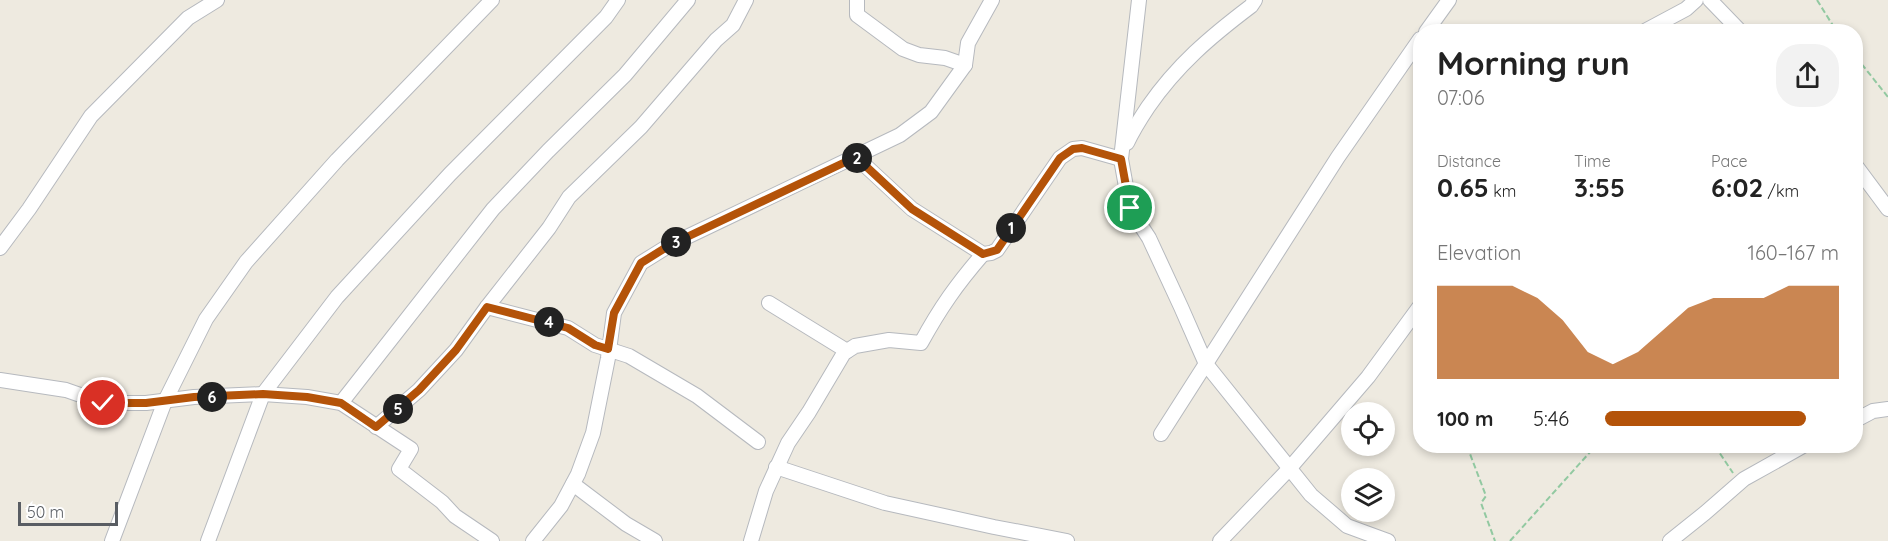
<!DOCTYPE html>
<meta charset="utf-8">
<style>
:root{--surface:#fff;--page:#f2f2f2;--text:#222;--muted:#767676;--accent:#b45309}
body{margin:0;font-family:Quicksand,sans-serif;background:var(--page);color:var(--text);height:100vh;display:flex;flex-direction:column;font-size:22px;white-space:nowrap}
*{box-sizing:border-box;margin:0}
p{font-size:20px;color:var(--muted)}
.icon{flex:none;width:33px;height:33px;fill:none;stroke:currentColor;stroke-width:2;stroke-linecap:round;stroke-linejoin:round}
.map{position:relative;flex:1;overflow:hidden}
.sheet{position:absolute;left:1413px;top:24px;width:450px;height:429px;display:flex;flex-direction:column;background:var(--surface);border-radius:24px;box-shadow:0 3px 9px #0003}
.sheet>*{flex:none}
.tools{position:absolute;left:1341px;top:402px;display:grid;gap:12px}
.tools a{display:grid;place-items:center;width:54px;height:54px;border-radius:50%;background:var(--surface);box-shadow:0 3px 9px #0003;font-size:30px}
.scale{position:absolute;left:18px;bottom:15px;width:100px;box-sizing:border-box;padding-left:6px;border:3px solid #595d63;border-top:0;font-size:16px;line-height:21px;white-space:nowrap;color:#595d63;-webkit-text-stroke:4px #fff;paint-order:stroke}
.pin{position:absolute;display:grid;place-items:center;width:51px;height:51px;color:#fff;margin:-26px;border:3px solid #fff;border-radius:50%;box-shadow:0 2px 6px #0007}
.km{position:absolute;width:30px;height:30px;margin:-15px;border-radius:50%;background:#222;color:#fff;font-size:16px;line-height:30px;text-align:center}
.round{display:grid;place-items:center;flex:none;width:63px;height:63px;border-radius:24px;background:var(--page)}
.headline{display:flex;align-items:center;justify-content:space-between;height:102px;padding:0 24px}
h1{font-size:33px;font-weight:700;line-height:45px}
.figures{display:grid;grid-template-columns:repeat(3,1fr);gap:9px;height:102px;padding:6px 24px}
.figures div{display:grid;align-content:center}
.figures b{font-size:26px;font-weight:700}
.figures small{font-size:16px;font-weight:400}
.figures p{font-size:16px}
.chart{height:168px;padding:12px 24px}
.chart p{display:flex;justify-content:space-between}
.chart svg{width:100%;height:108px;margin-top:6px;fill:var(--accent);opacity:.7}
ul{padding:0 24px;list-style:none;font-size:20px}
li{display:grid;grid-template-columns:96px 72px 1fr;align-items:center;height:45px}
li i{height:15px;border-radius:8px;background:var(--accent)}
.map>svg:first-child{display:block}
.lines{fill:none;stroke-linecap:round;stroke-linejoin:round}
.minor-casing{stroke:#b6b9be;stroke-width:16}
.path{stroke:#92c9a1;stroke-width:2;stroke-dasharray:6 3;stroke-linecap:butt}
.minor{stroke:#fff;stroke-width:14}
.route-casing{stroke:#fff;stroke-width:12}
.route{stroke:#b45309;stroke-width:8}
</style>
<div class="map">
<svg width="1888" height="541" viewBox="0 0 1888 541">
<rect width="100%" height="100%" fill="#eeeae0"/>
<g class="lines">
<defs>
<g id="minor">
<polyline points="857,0 857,15 903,49 919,55 945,58 965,65"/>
<polyline points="1139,0 1121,159 1130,209 1149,238 1181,307 1206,364 1311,495 1347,526 1388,541"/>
<polyline points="1710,0 1741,32"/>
<polyline points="1426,32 1449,0"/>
<polyline points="1643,32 1686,9 1696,0"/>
<path d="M 1127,143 C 1133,130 1140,119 1148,107 C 1177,65 1210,37 1251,6 L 1255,0"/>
<polyline points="856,157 912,209 983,254 991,253 997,250 1060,158 1073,149 1082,148 1121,159"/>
<polyline points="1856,166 1888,209"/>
<polyline points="0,248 29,209 91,116 188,18 217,0"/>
<polyline points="769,303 847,351"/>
<polyline points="487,307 568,328 595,345 629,356 697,396 758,442"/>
<polyline points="0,380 66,390 103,403 146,403 194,397 263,394 307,397 341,403 411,449 399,469 442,502 455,516 492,541"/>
<polyline points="341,403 493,209 548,151 625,75 688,0"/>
<polyline points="1856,420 1873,411 1888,409"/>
<polyline points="376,427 419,390 456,350 487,307 549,228 569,197 641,127 716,40 733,25 746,0"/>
<polyline points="1161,434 1338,157 1420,39"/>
<polyline points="776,467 885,503 994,527 1067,541"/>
<polyline points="573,484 626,524 655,541"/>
<polyline points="112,541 165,401 206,319 246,262 337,160 492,0"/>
<polyline points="208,541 263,394 337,297 450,174 606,17 618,0"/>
<polyline points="533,541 561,506 578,474 593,433 608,358 614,313 641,263 670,245 900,135 931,112 965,65 968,43 992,0"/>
<path d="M 751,541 L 766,491 L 788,443 L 809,412 L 844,353 L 855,346 L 889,340 L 921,343 C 940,308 957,284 983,254"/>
<polyline points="1220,541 1289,469 1368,377 1420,306"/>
<polyline points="1670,541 1705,513 1744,479 1803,446"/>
</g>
</defs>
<use href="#minor" class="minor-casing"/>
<g class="path">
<polyline points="1817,0 1837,32"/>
<polyline points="1856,57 1888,97"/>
<polyline points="1467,446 1486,496 1481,503 1495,541"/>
<polyline points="1715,446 1733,473"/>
<polyline points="1510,541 1591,451 1601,446"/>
</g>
<use href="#minor" class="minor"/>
</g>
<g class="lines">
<defs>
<polyline id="route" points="103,403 146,403 194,397 263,394 307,397 341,403 376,427 419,390 456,350 487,307 568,328 595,345 608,349 614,313 641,263 670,245 856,157 912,209 983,254 997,250 1060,158 1073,149 1082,148 1121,159 1130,208"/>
</defs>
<use href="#route" class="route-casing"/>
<use href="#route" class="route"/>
</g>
</svg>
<div class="tools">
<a><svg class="icon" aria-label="locate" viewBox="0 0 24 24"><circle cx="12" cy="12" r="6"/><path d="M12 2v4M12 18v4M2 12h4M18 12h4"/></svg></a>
<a><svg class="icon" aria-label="layers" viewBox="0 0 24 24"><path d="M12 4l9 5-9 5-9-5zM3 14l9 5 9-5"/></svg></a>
</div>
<div class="scale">50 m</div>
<div class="pin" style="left:1130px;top:208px;background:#1e9e55"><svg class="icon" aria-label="arrive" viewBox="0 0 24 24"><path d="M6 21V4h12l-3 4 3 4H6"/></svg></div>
<div class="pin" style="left:103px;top:403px;background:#d93025"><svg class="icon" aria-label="check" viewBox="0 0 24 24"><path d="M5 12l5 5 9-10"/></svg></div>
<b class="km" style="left:1011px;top:228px">1</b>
<b class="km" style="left:857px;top:158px">2</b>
<b class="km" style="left:676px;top:242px">3</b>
<b class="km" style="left:549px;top:322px">4</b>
<b class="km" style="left:398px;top:409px">5</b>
<b class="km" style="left:212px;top:397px">6</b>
<section class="sheet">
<div class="headline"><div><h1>Morning run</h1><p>07:06</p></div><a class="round"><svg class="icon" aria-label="share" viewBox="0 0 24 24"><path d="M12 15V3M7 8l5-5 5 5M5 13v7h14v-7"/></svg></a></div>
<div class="figures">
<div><p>Distance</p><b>0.65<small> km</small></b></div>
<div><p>Time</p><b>3:55</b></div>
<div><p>Pace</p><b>6:02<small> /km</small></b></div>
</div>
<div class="chart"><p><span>Elevation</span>160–167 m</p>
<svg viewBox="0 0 160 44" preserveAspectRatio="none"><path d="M0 44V6L10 6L20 6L30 6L40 11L50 20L60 33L70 38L80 33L90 24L100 15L110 11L120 11L130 11L140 6L150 6L160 6V44z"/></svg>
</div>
<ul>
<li><b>100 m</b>5:46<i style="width:86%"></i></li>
</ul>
</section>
</div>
